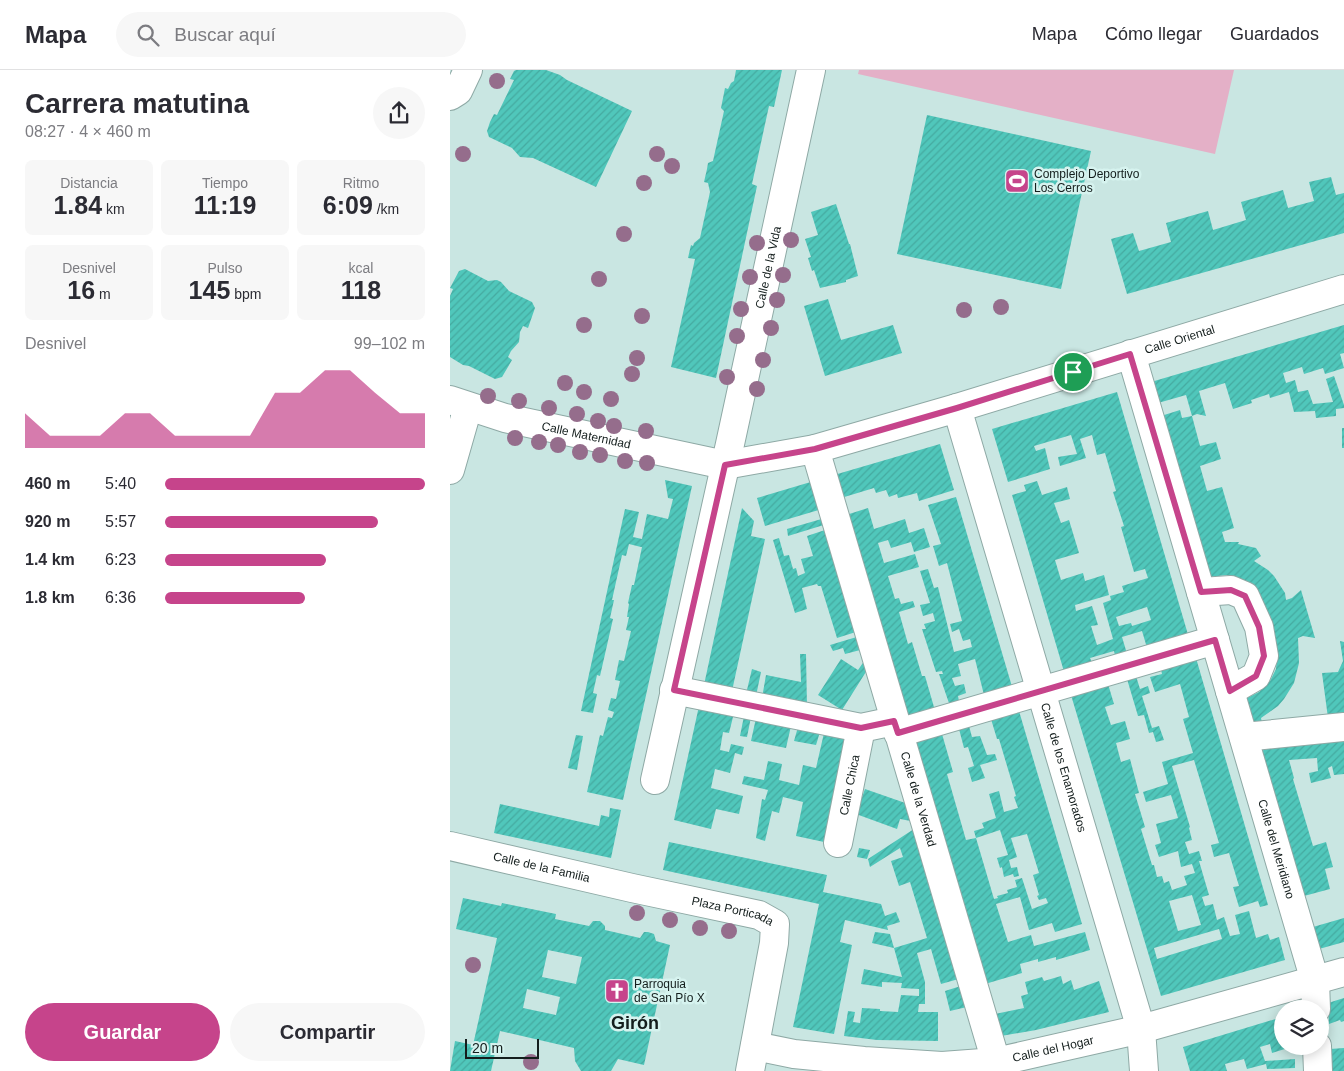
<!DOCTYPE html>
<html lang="es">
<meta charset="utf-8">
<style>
:root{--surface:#fff;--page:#f7f7f7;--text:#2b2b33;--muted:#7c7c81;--line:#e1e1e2;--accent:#c6448b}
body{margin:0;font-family:Arial,sans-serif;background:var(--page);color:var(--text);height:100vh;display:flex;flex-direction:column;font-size:19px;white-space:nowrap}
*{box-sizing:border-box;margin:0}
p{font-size:16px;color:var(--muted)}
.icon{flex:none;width:28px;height:28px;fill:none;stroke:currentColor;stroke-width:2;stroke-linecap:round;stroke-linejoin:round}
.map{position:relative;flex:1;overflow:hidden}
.details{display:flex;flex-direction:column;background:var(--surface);width:450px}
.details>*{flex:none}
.controls{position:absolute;left:824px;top:930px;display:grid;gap:10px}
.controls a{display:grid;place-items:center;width:55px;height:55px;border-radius:50%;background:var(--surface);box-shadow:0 2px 12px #0003;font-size:25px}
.scale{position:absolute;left:15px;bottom:12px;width:74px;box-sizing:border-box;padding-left:5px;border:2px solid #141e1d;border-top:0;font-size:14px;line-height:18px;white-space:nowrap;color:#141e1d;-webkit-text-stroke:4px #d6f3ef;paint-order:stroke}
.pin{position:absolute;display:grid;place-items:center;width:42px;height:42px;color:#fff;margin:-21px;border:2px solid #fff;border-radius:50%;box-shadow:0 1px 5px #0007}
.round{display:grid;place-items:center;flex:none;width:52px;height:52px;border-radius:26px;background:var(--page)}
.summary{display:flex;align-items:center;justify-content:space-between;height:85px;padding:0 25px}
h1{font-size:28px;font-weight:700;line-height:38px}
.stats{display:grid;grid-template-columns:repeat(3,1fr);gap:8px;height:85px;padding:5px 25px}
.stats div{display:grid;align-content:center;border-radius:8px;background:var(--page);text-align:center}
.stats b{font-size:25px;font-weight:700}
.stats small{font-size:14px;font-weight:400}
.stats p{font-size:14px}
.chart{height:140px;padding:10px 25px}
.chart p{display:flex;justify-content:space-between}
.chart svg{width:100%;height:90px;margin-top:5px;fill:var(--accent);opacity:.7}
.action{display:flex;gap:10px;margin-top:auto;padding:10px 25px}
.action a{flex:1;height:58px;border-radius:30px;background:var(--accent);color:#fff;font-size:20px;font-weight:700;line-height:58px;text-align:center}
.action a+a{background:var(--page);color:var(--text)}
ul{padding:0 25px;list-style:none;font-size:16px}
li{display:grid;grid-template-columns:80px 60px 1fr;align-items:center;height:38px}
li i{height:12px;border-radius:6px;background:var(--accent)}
header{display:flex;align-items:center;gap:30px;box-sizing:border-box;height:70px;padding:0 25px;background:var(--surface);border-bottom:1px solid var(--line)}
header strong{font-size:24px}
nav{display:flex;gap:28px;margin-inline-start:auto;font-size:18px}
.search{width:350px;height:45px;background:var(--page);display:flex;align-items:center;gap:12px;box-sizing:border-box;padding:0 18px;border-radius:28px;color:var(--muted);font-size:19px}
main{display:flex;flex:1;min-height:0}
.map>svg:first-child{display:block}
.garden{fill:#e4b0c7}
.building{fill:url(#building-hatch);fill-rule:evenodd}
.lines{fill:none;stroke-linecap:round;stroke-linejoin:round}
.minor-casing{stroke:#8ea9a5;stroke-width:30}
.minor{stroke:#fff;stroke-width:28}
.tree{fill:#956d8c}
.route-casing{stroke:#fff;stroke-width:10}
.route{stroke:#c6448b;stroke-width:6}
.labels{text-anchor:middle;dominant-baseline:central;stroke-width:5;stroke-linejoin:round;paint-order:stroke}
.poi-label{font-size:12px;fill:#141e1d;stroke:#d6f3ef;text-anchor:start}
.street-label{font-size:12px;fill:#141e1d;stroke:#d6f3ef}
.district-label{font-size:18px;font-weight:bold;fill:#141e1d;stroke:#d6f3ef}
</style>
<header>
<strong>Mapa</strong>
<div class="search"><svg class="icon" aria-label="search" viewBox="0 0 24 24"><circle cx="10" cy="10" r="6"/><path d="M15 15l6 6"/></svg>Buscar aquí</div>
<nav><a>Mapa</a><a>Cómo llegar</a><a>Guardados</a></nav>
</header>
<main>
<section class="details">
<div class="summary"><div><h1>Carrera matutina</h1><p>08:27 · 4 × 460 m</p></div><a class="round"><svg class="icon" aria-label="share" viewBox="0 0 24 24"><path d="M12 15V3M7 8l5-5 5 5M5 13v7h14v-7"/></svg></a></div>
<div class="stats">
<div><p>Distancia</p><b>1.84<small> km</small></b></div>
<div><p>Tiempo</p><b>11:19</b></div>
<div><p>Ritmo</p><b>6:09<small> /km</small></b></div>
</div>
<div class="stats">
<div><p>Desnivel</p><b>16<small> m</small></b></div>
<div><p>Pulso</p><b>145<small> bpm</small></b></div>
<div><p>kcal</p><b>118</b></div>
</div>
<div class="chart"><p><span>Desnivel</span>99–102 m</p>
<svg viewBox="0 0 160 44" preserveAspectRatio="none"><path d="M0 44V27L10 38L20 38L30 38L40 27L50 27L60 38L70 38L80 38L90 38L100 17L110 17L120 6L130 6L140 17L150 27L160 27V44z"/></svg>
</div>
<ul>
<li><b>460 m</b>5:40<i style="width:100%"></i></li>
<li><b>920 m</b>5:57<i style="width:82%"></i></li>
<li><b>1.4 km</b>6:23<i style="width:62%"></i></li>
<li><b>1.8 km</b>6:36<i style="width:54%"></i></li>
</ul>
<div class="action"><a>Guardar</a><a>Compartir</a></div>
</section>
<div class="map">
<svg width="894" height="1001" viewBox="0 0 894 1001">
<defs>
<pattern id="building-hatch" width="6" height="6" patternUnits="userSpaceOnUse" patternTransform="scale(1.25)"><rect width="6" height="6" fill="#50c7bb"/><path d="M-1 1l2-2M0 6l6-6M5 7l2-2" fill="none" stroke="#45aaa0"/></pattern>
</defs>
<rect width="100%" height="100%" fill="#c9e6e2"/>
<polygon class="garden" points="409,0 784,0 765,84 408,4"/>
<g class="building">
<polygon points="66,0 96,0 110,5 117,10 182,41 146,117 83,88 70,87 62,78 39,67 37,61 40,52 44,44 47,45 64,10 60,9 64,1"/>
<polygon points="286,0 332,0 324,37 319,36 302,114 307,116 266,308 221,297 245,189 238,188 241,175 243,176 244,173 250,168 260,122 258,113 254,112 257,99 258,93 263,91 274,41 271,38 275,18 278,19 281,13 284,11"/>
<polygon points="477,45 641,81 611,219 447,184"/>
<polygon points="881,107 886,125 894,123 894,163 677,224 661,169 683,163 689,181 721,172 716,153 758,141 763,160 796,150 791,132 833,120 838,138 864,131 859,112"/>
<polygon points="386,134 399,174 400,174 408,206 396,210 396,212 370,218 364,200 362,201 358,188 361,187 355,169 368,165 361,142"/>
<polygon points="15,199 38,211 47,210 51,212 59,221 82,232 85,238 78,258 73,256 70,262 69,272 61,281 58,287 62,290 52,307 45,309 19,296 13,295 0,287 0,226 3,219 0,218 9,201"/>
<polygon points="378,229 391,270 443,255 452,283 375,306 354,236"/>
<polygon points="894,255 894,283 890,284 894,298 875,304 873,298 854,304 852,297 833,303 836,313 845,310 848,322 858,320 863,334 883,332 876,309 884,306 894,335 894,338 886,339 886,346 866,348 865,341 844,342 839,322 820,328 819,324 801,330 802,333 783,339 775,313 749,321 756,346 747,344 742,346 736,325 708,333 701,312"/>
<path d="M 667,322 L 739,568 L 698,581 L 692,561 L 672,567 L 678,587 L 666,590 L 664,581 L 640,588 L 644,597 L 615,605 L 562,425 L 576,421 L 574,415 L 587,411 L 592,425 L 617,417 L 620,429 L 604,433 L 611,453 L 619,450 L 629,483 L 605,490 L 611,510 L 633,503 L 635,511 L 654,505 L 659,525 L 625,535 L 626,541 L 642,536 L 648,555 L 641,556 L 647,575 L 663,569 L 653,533 L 661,530 L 660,526 L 674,522 L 672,516 L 698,508 L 695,499 L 684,502 L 671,457 L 674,456 L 663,422 L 666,421 L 655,383 L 647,385 L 642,365 L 630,369 L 636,388 L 610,396 L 608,387 L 627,384 L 621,365 L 584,376 L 586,381 L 595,378 L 600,399 L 558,412 L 542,359 ZM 697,537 L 701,550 L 682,556 L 681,553 L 669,556 L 666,547 Z"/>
<polygon points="730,340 732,348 742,346 750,376 766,372 771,389 750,396 757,421 772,417 784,458 772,462 775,472 789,472 788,474 806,478 811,486 804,491 818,500 824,506 835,523 836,530 842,528 851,520 865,568 853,566 848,568 849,593 844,613 834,629 828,636 811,648 813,658 805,660 795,629 809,622 820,611 826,599 827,583 786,507 777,505 759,507 711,346"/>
<rect x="892" y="358" width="2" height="20"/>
<polygon points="490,374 504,420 469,431 467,423 448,428 447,424 439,427 436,420 426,423 424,418 391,428 384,405"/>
<polygon points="215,410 242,416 173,730 137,722 150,665 153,666 158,647 162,648 164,642 158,640 161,628 166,629 170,611 165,610 169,590 174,591 181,561 176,560 179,547 177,547 179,534 178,533 182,515 184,515 192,477 191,477 179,474 176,486 172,485 162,530 164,530 160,548 163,549 150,606 147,605 143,623 147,624 143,643 131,641 175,439 189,442 183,467 192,469 197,444 218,449 223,429 218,428"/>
<polygon points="364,411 372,439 315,456 307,428"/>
<polygon points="506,427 563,620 535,629 525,589 508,594 511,606 502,608 505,616 514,614 516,623 508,626 510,636 501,639 489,604 493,604 492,601 486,602 472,559 476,559 474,554 485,551 483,543 473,546 470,535 480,533 470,501 478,499 484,518 488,517 504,582 522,577 520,569 513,571 509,559 502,562 500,554 512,551 497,493 489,496 483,476 491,474 478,435"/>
<polygon points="292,438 304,451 301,466 315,469 282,621 254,615"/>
<polygon points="418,438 424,459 455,449 459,463 474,458 480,477 464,482 461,472 441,478 438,470 428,473 434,493 465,484 469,497 438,506 445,529 449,528 451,534 463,531 465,537 449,542 458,574 462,572 472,606 475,606 486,644 458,652 396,445"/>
<polygon points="375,448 377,454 338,466 337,459"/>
<polygon points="378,459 409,561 387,568 371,516 368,516 367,514 352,518 357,539 345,543 323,470 329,468 334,486 339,485 343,499 346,498 348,506 355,503 351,489 363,486 357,466"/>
<polygon points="410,566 414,579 395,584 393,578 383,581 380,575"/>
<polygon points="890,571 894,572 894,647 878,648 872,603 888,602 893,591"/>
<polygon points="350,584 356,584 357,637 312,628 316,605 351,612"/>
<polygon points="417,587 419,597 392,640 368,625 391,589 408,600"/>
<path d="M 746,588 L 818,835 L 810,837 L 808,831 L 789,837 L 783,817 L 789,816 L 779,783 L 764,787 L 761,775 L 769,773 L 744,690 L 722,696 L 740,757 L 739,758 L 742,770 L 735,772 L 739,784 L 749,781 L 752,791 L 749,791 L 759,825 L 752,827 L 755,836 L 763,834 L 767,850 L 774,847 L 780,866 L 790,864 L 785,845 L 799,841 L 806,868 L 818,864 L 820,870 L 829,867 L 835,890 L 711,926 L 621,625 L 658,614 L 664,634 L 655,637 L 661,655 L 675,651 L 680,669 L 666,673 L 671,692 L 680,689 L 689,723 L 685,724 L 695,757 L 691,759 L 702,795 L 704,795 L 707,807 L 712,806 L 714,813 L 719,811 L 722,820 L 737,815 L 734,806 L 745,803 L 742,794 L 731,797 L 728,781 L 709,787 L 705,775 L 711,773 L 706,754 L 728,748 L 721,725 L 696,732 L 693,722 L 718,714 L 712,692 L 743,683 L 733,649 L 739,647 L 730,614 L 705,622 L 700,607 L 712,604 L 711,599 ZM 742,825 L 751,855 L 728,861 L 719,831 ZM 769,859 L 772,869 L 707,889 L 704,878 Z"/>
<polygon points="302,599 311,602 306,626 296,624"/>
<polygon points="686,606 690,619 698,616 700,623 692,626 702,658 709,656 714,670 706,672 703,662 699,663 694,645 688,646 677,609"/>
<polygon points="249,636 284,643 279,663 273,662 270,680 279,682 281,674 294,677 292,685 285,683 280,703 265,699 261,718 293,726 289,744 266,739 261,759 224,750"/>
<polygon points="569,641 632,854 605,862 602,853 579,860 570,827 546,834 558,872 581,865 584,876 635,862 640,880 606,890 606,887 588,892 588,889 570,894 572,903 535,914 464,672 492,664 503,702 497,704 516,770 526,768 544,829 548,828 547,826 558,823 557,820 567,817 565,810 572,808 582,839 598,833 596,828 589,830 587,826 589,825 583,805 589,803 577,764 561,768 567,787 559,790 561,798 567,797 569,806 564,807 563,804 554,807 552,797 550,798 547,788 558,785 550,760 526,768 524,761 534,758 532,753 546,748 539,724 549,721 554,742 568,738 564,727 566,726 549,669 547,669 541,649"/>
<polygon points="294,646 301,647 297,667 290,666"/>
<polygon points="306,648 341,656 336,678 301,671"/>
<polygon points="519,656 522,667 530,666 537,685 545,684 547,690 530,695 535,708 522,712 518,698 524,696 518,677 514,678 509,659"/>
<polygon points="348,657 370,662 366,675 344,671"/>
<polygon points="374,663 396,668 374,772 346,766 353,732 333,727 329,743 322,741 315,771 306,768 312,729 315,730 318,720 292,714 294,706 314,710 318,691 332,694 329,710 349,715 353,695 366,698"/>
<polygon points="126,665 133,666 127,700 118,698"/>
<polygon points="894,669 894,704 884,705 882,696 878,698 881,708 861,713 859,703 868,701 867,688 839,690 844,708 843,709 863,776 876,772 883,797 875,799 880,819 854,826 811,681 837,673"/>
<polygon points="415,719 461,735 466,752 450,749 447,759 406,744"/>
<polygon points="50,734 149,756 151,745 159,747 160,738 171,740 161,788 44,763"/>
<polygon points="467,757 512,908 491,914 481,879 467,883 475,912 475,934 469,934 468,942 488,942 488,971 427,970 394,966 398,941 405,942 403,952 410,953 412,938 430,939 430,941 448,942 451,925 469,926 469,919 451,918 452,913 432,912 432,917 411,914 414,899 452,907 444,878 422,873 425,862 440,864 444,878 477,868 460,812 449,816 441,791 453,787 450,778 420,797 418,789"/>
<polygon points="219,772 377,805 373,822 431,834 435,846 446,842 450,852 437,856 438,860 395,850 390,872 402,875 384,964 343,957 369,834 213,800"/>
<polygon points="409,778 420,780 417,789 407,787"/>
<path d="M 13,828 L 51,836 L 52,833 L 106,844 L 105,849 L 139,856 L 143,851 L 150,851 L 155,856 L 155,860 L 190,868 L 194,862 L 198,862 L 204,864 L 206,871 L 220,875 L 194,995 L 168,989 L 161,1001 L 131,1001 L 125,991 L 124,978 L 50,961 L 41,1001 L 0,1001 L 5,971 L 23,975 L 47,868 L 6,859 ZM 98,880 L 132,887 L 126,914 L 92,907 ZM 77,919 L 110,927 L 106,945 L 73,938 Z"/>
<polygon points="894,848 894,872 869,879 863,857"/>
<polygon points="611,906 613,914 621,910 624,920 649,911 659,942 586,960 551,966 545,944 574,938 571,926 578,924 575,912 592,907 594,911"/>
<polygon points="514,915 521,936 500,941 495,921"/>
<polygon points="894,928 894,951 891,952 890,950 879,954 878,933"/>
<polygon points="832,947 832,976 841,977 822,983 820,974 810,977 815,991 845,989 845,998 817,999 816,994 797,999 794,989 775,994 777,1001 740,1001 733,977"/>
<polygon points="894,978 894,1001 881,1001 880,979"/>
</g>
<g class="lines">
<defs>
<g id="minor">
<polyline points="0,26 8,21 18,0"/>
<path id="s1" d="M 681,284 L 865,911 L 866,939"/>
<path id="s2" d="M 0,330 L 55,348 L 275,395 L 365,379 L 507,338 L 894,219"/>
<path id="s3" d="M 507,338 L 691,959 L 694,1001"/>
<path id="s4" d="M 365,379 L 546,992"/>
<polyline points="0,400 18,337"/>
<polyline points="751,522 781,520 795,526 809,557 814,586 806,606 780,621"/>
<polyline points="224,620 411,658 444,651"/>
<polyline points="448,663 765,570"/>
<polyline points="794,667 894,657"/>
<path id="s5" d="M 205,710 L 280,374 L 361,0"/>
<path id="s6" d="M 388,773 L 411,658"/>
<path id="s7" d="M 0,776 L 182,818 L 309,845 L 325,854 L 324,873 L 300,1001"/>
<path id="s8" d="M 305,976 L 344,984 L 414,991 L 492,996 L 546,992 L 691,959 L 894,902"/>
<polyline points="867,976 868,1001"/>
</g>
</defs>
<use href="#minor" class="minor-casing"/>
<use href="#minor" class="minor"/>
</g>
<g class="tree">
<circle cx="47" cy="11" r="8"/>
<circle cx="13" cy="84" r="8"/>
<circle cx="207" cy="84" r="8"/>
<circle cx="222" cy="96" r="8"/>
<circle cx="194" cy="113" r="8"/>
<circle cx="174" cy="164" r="8"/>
<circle cx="341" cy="170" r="8"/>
<circle cx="307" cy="173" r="8"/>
<circle cx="333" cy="205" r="8"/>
<circle cx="300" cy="207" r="8"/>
<circle cx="149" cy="209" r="8"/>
<circle cx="327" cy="230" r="8"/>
<circle cx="551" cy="237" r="8"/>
<circle cx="291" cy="239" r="8"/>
<circle cx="514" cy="240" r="8"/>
<circle cx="192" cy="246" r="8"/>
<circle cx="134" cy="255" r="8"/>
<circle cx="321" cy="258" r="8"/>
<circle cx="287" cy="266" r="8"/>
<circle cx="187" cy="288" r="8"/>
<circle cx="313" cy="290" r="8"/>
<circle cx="182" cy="304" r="8"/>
<circle cx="277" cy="307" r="8"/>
<circle cx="115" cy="313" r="8"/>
<circle cx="307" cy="319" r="8"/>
<circle cx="134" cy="322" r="8"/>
<circle cx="38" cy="326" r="8"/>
<circle cx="161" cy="329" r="8"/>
<circle cx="69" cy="331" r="8"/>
<circle cx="99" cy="338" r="8"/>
<circle cx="127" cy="344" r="8"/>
<circle cx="148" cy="351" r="8"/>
<circle cx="164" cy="356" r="8"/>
<circle cx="196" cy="361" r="8"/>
<circle cx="65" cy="368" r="8"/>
<circle cx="89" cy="372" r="8"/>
<circle cx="108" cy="375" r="8"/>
<circle cx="130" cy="382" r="8"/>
<circle cx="150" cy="385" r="8"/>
<circle cx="175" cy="391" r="8"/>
<circle cx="197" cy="393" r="8"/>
<circle cx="187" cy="843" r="8"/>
<circle cx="220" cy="850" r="8"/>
<circle cx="250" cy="858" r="8"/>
<circle cx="279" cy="861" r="8"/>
<circle cx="23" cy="895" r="8"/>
<circle cx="81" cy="992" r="8"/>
</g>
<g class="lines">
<defs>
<polygon id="route" points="680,284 751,522 781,520 795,526 809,557 814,586 806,606 780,621 765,570 448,663 444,651 411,658 224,620 275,395 365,379 507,338"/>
</defs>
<use href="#route" class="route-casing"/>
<use href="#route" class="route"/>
</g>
<defs>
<symbol id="stadium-square" viewBox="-11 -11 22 22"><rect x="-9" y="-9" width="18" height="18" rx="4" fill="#c6448b" stroke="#d6f3ef"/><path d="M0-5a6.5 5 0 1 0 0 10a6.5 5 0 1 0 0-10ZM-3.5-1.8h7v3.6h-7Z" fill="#fff"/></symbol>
<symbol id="church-square" viewBox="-11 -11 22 22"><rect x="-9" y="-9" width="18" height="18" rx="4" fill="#c6448b" stroke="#d6f3ef"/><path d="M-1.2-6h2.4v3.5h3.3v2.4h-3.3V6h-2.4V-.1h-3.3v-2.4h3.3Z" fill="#fff"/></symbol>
</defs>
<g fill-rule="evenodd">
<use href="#stadium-square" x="553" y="97" width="28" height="28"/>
<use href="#church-square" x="153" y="907" width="28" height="28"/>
</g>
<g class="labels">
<g class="poi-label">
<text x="584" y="104">Complejo Deportivo<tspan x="584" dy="14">Los Cerros</tspan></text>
<text x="184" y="914">Parroquia<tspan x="184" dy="14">de San Pío X</tspan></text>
</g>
<g class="street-label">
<text stroke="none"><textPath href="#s5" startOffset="525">Calle de la Vida</textPath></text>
<text stroke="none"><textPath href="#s2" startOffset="755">Calle Oriental</textPath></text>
<text stroke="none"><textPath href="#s2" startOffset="141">Calle Maternidad</textPath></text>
<text stroke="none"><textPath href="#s3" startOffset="375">Calle de los Enamorados</textPath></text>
<text stroke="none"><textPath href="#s6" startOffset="59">Calle Chica</textPath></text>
<text stroke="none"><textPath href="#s4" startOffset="365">Calle de la Verdad</textPath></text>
<text stroke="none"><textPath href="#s1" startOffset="516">Calle del Meridiano</textPath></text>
<text stroke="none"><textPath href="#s7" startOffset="94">Calle de la Familia</textPath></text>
<text stroke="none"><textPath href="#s7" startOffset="290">Plaza Porticada</textPath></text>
<text stroke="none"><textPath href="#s8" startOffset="301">Calle del Hogar</textPath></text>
</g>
<g class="district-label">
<text x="185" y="953">Girón</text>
</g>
</g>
</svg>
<div class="controls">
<a><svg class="icon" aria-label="layers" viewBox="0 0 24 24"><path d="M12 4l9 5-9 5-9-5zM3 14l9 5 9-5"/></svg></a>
</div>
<div class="scale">20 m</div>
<div class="pin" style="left:623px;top:302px;background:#1e9e55"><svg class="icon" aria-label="arrive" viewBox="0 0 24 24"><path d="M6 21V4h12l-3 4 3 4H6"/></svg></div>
</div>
</main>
